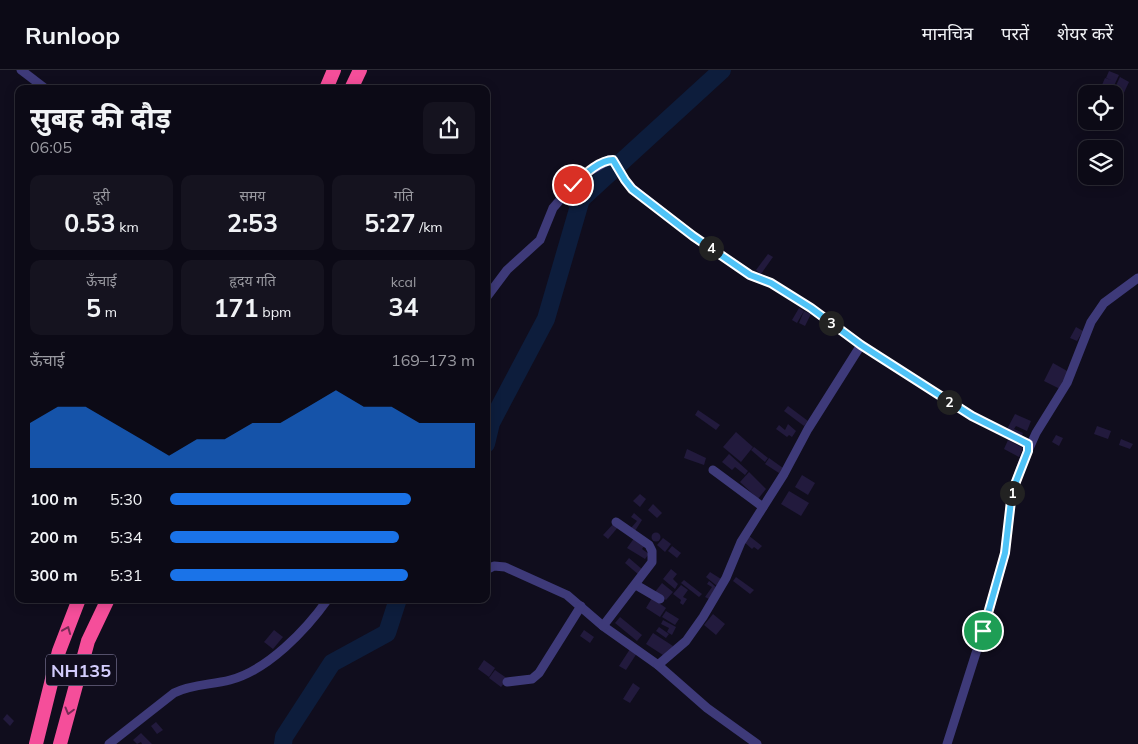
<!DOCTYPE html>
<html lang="hi">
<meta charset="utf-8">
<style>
:root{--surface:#0c0a16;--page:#15131f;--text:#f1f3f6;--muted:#9a9aa1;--line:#2c2b35;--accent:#1a73e8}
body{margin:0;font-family:Mulish,"Noto Sans Devanagari",sans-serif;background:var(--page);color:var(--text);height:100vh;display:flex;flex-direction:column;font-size:19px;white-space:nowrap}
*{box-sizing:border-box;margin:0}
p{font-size:16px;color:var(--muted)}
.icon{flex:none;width:28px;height:28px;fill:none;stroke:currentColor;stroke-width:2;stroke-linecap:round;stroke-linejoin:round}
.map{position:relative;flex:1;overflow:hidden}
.sheet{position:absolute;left:15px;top:15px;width:475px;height:518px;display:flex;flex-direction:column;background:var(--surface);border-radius:10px;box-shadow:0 2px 12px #0003,0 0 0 1px var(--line)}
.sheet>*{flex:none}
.fabs{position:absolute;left:1078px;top:15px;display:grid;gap:10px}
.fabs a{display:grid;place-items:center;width:45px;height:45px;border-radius:10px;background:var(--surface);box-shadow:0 2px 12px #0003,0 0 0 1px var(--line);font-size:25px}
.pin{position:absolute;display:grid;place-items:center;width:42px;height:42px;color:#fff;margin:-21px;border:2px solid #fff;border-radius:50%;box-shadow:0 1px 5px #0007}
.km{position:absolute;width:25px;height:25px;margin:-12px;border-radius:50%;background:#222;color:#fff;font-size:14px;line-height:25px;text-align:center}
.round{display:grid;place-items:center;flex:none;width:52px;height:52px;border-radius:10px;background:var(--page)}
.head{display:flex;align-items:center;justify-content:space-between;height:85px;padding:0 15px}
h1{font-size:28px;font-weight:700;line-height:38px}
.figures{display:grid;grid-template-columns:repeat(3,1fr);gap:8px;height:85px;padding:5px 15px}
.figures div{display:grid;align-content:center;border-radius:10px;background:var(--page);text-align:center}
.figures b{font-size:25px;font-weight:700}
.figures small{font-size:14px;font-weight:400}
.figures p{font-size:14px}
.chart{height:140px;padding:10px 15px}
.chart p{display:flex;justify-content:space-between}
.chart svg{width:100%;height:90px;margin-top:5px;fill:var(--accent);opacity:.7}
ul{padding:0 15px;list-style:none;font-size:16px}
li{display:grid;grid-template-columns:80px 60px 1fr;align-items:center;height:38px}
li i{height:12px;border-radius:6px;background:var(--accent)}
header{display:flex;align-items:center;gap:30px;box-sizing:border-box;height:70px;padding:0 25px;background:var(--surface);border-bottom:1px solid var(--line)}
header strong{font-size:24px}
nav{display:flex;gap:28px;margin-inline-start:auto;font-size:18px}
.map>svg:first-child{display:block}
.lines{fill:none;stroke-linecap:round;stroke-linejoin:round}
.river{stroke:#0d1d3c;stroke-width:18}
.building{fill:#221a3d}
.minor{stroke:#3e3a79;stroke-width:9}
.highway{stroke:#f54e9a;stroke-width:14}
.oneway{stroke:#772a55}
.route-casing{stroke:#fff;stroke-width:10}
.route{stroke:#4fc3f7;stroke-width:6}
.labels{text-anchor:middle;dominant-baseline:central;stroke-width:4;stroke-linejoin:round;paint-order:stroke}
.shield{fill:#100d1d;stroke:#9893b9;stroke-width:1}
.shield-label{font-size:18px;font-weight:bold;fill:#d2ccfc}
</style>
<header>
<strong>Runloop</strong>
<nav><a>मानचित्र</a><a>परतें</a><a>शेयर करें</a></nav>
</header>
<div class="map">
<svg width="1138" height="674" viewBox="0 0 1138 674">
<rect width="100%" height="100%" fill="#100d1d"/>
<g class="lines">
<g class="river">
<polyline points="486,374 491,353 546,249 581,129 722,0"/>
<polyline points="283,674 284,667 332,593 387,563 398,529"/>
</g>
</g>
<g class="building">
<polygon points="1109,1 1119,5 1112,20 1102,15 1105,8 1111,10 1106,8"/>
<polygon points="1120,7 1129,12 1121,29 1112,24"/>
<polygon points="768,184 773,187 761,204 756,200"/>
<polygon points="799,238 804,241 797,253 792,250"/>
<polygon points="804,241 811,244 805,256 799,253"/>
<polygon points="1076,257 1083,261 1077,271 1070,268"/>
<polygon points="1053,293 1069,302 1060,319 1044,311"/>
<polygon points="788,336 808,351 804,356 784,341"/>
<polygon points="698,340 720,355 716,360 695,345"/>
<polygon points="1015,344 1031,351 1027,361 1016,356 1014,359 1023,363 1021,368 1006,361"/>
<polygon points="788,354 796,361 792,367 789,365 787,367 776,359 779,355 785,360"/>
<polygon points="1097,356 1111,361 1108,369 1094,364"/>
<polygon points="736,362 753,377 741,392 723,377"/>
<polygon points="1056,365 1063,368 1059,376 1052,372"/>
<polygon points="1121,369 1133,374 1130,379 1119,375"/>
<polygon points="1008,370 1023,378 1019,387 1004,379"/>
<polygon points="754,377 768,388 765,392 751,380"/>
<polygon points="687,379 706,388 704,395 684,388"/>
<polygon points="729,384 748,401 745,405 735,397 732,400 722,392"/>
<polygon points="769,388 783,398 779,403 765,394"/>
<polygon points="749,402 766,419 758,429 740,412"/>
<polygon points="802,405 815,413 808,425 795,417"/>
<polygon points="789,421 809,433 801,446 781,434"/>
<polygon points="640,424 646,429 640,437 633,431"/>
<polygon points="653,434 662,443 657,448 648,440"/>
<polygon points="634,443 642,450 635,461 631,458 637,451 631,447"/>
<polygon points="615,452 619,456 608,469 603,465"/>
<circle cx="656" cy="467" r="4.5"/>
<polygon points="748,465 762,476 758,480 754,477 752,479 743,471"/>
<polygon points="635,467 646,474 642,479 649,484 645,489 627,478"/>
<polygon points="663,468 671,474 665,482 657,475"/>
<polygon points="672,476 681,483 677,488 668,481"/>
<polygon points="629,488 643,500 639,505 625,493"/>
<polygon points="671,499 677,504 673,509 678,514 675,519 663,509"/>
<polygon points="710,502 721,509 717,516 706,507"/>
<polygon points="736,507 754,520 750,524 733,511"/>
<polygon points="684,510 702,524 699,527 681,513"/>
<polygon points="709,511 716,517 709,529 705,527 712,517 707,514"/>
<polygon points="662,513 673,522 666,530 655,522"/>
<polygon points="681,515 688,520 683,527 687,529 683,535 680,533 681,530 673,524"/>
<polygon points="652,528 666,538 660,547 646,538"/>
<polygon points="666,541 679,549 675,555 662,547"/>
<polygon points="713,544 725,554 716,565 704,555"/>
<polygon points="620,547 642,565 637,571 615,553"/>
<polygon points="663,550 676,557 672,565 667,562 669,558 661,554"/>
<polygon points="659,557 669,564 666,568 656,561"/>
<polygon points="274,560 283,567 273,579 264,572"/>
<polygon points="584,560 594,567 590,573 580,566"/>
<polygon points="653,563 673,576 666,587 646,574"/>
<polygon points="630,579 637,583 626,600 619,596"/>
<polygon points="484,590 495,598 489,607 478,599"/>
<polygon points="495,600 508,609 501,617 489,608"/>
<polygon points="633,613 640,618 630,633 623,629"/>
<polygon points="7,644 14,651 10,656 3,649"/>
<polygon points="156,652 163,660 157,664 151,656"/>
<polygon points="141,663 152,674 142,674 141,672 137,674 133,670"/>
</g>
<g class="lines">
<g class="minor">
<polyline points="21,0 46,19"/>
<polyline points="486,228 507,200 540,170 553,138 573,115 590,101 609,90 613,90 625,110 633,119 693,166 750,205 771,213 811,238 861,275 972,346 1028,374 1028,381"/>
<polyline points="713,400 763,437"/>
<polyline points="486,500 494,496 505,497 567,525 603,556 658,595 707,638 757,674"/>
<polyline points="636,515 660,529"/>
<polyline points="603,556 652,492 652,481 649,475 616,452"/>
<polyline points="658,595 686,571 703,547 726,508 741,472 784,404 808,359 861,275"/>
<polyline points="507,612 532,609 539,603 581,536"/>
<path d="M 109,674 L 174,623 C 192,614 211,615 230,610 C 268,600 306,560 328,529"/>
<polyline points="947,674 983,561 1005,483 1012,423 1023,392 1036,363 1067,313 1091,252 1104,233 1138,208"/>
</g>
<g class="highway">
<polyline points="326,19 334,0"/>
<polyline points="351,19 360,0"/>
<polyline points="36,674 59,581 79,529"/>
<polyline points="60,674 88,571 108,529"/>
</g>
</g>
<defs><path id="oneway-chevron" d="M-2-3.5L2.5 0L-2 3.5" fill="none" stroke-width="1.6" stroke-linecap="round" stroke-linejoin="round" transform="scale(1.25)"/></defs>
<g class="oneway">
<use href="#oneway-chevron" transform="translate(67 560) rotate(-68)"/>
<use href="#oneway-chevron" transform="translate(69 641) rotate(105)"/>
</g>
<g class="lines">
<defs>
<path id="route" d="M 573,115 C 583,106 599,90 613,90 L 625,110 L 632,119 L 693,166 L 750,205 L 771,213 L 811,238 L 861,275 L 972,346 L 1028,374 L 1028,381 L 1012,422 L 1005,483 L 983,561"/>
</defs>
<use href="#route" class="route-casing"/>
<use href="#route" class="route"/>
</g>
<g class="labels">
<rect class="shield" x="46" y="584.5" width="70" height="31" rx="4"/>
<g class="shield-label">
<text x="81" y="600">NH135</text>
</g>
</g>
</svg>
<div class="fabs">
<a><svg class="icon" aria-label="locate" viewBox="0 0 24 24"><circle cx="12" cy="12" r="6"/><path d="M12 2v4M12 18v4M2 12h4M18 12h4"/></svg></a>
<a><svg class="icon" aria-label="layers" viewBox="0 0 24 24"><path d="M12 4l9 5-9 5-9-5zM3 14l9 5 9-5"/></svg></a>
</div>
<div class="pin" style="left:983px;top:561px;background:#1e9e55"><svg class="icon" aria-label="arrive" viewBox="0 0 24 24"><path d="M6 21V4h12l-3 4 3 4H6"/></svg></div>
<div class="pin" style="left:573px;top:115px;background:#d93025"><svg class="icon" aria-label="check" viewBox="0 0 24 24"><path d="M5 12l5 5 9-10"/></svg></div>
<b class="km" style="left:1012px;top:423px">1</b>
<b class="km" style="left:949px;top:332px">2</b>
<b class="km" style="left:831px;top:253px">3</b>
<b class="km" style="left:711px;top:178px">4</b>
<section class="sheet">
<div class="head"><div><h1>सुबह की दौड़</h1><p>06:05</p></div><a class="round"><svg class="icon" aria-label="share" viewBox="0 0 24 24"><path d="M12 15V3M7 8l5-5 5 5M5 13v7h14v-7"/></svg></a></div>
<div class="figures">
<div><p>दूरी</p><b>0.53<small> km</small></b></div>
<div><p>समय</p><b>2:53</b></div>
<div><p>गति</p><b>5:27<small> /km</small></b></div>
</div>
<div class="figures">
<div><p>ऊँचाई</p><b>5<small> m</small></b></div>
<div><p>हृदय गति</p><b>171<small> bpm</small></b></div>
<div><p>kcal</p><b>34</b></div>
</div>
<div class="chart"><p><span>ऊँचाई</span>169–173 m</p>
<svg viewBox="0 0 160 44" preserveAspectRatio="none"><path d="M0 44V22L10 14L20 14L30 22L40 30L50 38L60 30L70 30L80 22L90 22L100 14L110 6L120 14L130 14L140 22L150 22L160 22V44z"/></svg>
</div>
<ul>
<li><b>100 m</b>5:30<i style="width:79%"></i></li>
<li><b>200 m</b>5:34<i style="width:75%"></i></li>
<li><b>300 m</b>5:31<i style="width:78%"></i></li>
</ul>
</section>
</div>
